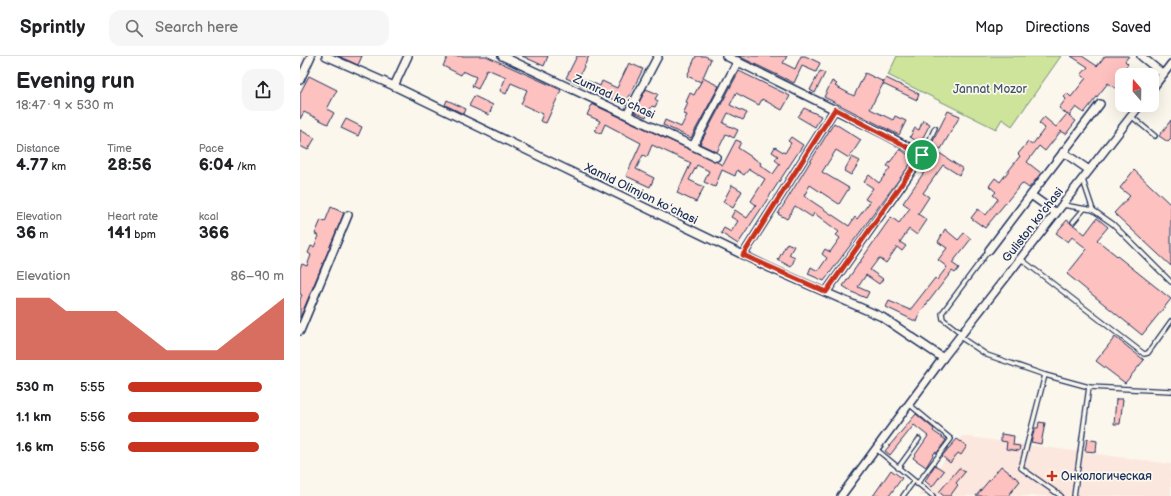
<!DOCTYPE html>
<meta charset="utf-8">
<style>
:root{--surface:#fff;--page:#f6f6f6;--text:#202124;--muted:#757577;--line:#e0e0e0;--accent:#c8321e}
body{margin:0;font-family:"Balsamiq Sans",sans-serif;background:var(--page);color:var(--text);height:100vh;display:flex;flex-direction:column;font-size:15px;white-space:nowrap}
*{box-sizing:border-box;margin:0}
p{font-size:13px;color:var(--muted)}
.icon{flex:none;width:22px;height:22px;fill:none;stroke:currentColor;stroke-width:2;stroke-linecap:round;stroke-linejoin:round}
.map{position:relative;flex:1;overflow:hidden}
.details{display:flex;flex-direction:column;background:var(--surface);width:300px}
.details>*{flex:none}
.needle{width:26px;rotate:340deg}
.buttons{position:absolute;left:815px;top:12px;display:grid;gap:8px}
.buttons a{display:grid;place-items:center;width:44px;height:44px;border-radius:8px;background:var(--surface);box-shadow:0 4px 16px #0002;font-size:20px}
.pin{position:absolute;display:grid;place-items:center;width:34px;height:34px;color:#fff;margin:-17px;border:2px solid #fff;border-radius:50%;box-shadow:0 1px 4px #0007}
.round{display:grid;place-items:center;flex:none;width:42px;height:42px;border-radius:12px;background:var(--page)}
.summary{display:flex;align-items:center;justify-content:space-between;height:68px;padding:0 16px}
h1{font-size:22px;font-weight:700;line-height:30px}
.stats{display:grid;grid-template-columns:repeat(3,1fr);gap:6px;height:68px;padding:4px 16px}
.stats div{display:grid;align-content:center}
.stats b{font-size:17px;font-weight:700}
.stats small{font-size:11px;font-weight:400}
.stats p{font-size:11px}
.chart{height:112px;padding:8px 16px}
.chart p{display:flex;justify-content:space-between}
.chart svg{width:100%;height:72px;margin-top:4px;fill:var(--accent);opacity:.7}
ul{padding:0 16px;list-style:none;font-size:13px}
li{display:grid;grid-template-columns:64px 48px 1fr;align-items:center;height:30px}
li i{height:10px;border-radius:5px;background:var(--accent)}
header{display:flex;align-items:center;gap:24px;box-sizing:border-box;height:56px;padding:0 20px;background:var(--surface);border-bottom:1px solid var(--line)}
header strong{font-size:19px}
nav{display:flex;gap:22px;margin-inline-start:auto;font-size:14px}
.search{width:280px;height:36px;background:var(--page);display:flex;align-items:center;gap:10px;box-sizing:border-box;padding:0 14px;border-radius:12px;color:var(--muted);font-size:15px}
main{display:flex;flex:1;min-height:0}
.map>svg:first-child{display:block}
.built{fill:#fce7de}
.green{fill:#cde49a;stroke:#748a7c}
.building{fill:#fdc1bf;stroke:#1b2f5e}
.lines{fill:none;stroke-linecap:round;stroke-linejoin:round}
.service-casing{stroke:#1b2f5e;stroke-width:6}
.minor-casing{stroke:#1b2f5e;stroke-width:10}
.service{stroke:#fbf7ec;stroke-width:3.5}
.minor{stroke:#fbf7ec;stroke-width:7}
.route-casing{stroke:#fff;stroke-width:8}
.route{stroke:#c8321e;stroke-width:5}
.poi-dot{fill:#c8321e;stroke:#fbf7ec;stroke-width:1.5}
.labels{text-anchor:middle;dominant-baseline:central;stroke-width:3.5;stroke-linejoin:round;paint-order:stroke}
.park-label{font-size:12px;fill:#3f536a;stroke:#fbf7ec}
.street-label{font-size:12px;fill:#1b2f5e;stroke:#fbf7ec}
.poi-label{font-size:12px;fill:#1b2f5e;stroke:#fbf7ec;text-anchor:start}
</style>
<header>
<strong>Sprintly</strong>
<div class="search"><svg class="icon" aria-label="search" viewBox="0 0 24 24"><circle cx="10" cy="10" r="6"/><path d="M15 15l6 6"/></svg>Search here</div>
<nav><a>Map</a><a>Directions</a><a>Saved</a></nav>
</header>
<main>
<section class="details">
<div class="summary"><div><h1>Evening run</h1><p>18:47 · 9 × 530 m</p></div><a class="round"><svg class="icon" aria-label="share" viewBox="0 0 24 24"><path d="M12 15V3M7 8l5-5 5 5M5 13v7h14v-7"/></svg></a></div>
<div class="stats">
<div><p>Distance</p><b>4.77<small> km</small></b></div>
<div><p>Time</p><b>28:56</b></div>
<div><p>Pace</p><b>6:04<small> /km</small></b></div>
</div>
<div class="stats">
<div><p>Elevation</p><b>36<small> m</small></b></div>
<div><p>Heart rate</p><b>141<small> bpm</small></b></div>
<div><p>kcal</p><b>366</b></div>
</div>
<div class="chart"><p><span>Elevation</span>86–90 m</p>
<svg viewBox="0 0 160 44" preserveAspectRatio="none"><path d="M0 44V6L10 6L20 6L30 14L40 14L50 14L60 14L70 22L80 30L90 38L100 38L110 38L120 38L130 30L140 22L150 14L160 6V44z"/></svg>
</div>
<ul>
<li><b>530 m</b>5:55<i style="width:86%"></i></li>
<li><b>1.1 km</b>5:56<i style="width:84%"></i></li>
<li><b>1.6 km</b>5:56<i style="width:84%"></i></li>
</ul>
</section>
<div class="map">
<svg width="871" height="440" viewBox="0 0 871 440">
<rect width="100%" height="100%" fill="#fbf7ec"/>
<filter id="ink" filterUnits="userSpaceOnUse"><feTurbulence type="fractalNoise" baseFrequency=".025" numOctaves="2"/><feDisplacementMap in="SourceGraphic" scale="8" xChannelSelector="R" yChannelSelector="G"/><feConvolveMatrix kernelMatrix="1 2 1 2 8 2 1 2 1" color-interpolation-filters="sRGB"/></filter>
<g filter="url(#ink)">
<polygon class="built" points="662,380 871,408 871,440 618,440"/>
<polygon class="green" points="597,0 761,0 712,70 702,63 696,73 588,19"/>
<g class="building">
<polygon points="38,0 62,0 58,9"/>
<polygon points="148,0 186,0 261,34 246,67 240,65 243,58 221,48 227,34 211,27 206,38 200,35 206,21 187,13 178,33 172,30 176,21 163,15 161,19 143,10"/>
<polygon points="222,0 248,0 244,10"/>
<polygon points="277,0 289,0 279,21 300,30 302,25 317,32 329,7 343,13 325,49 266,22"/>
<polygon points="396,0 405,0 411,3 401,26 387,20"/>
<polygon points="438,0 487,0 483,7 495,13 501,0 505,0 520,7 516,16 502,10 494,27"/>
<polygon points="771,0 782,0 797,10 805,0 829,0 825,5 828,8 823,15 829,19 822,19 822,31 819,35 808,27 784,57 776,51 769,60 759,52 766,43 764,41 767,37 771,41 786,22 781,19 788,11"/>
<polygon points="439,15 490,40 482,54 462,43 459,49 436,37 430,49 447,57 443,64 428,57 423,67 438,74 434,82 426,78 417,96 400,88"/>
<polygon points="520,15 525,17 515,37 510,34"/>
<polygon points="565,17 584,26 570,53 593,64 595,60 606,65 599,79 524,41 532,25 537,28 535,30 554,40"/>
<polygon points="9,20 37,34 27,53 34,57 28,68 4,56 0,63 0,37"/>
<polygon points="403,22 419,30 391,82 363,69 365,64 381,71 387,59 383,58 388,47 386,46 390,37 394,39"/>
<polygon points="586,22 619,38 617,44 583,28"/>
<polygon points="346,33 358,38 355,43 358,45 355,51 352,50 346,61 334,56"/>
<polygon points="174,40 193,49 189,59 169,50"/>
<polygon points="147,44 166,53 164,58 145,49"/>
<polygon points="292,48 423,109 436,84 441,86 438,92 461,107 460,109 473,118 480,108 475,104 478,100 472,96 475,91 485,97 491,87 488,85 491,81 503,89 438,188 421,177 424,172 431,176 438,165 431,161 435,154 447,162 456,149 451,145 465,123 449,113 444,119 437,114 435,120 422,114 415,131 404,126 409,115 397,109 389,124 404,131 396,146 377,137 391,107 352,89 347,101 343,99 336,113 354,122 350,131 326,120 341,87 305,68 301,77 295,75 300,65 287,59"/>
<polygon points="504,52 521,60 515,71 498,61"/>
<polygon points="648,55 660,60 641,93 631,89"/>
<polygon points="767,58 776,65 766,78 761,75 745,95 739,90 727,106 741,117 729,132 722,127 685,172 671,162 678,153 686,159 698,143 693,139 696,136 689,130 695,122 700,126 720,100 718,98 728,86 732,89 745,72 739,67 744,61 756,71"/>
<polygon points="46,63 62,71 58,80 41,72"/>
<polygon points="623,64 630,68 620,87 610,81 615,72 619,74"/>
<polygon points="871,64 871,83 868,86 859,80"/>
<polygon points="534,67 561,84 549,102 536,94 522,116 549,132 539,148 510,129 504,140 549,170 555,161 557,163 570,146 565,143 573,132 564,126 569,119 579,127 590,112 587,110 600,93 614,103 524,225 508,218 511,211 518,215 527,202 522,198 525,193 530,196 540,182 536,179 539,176 514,157 512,161 495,150 487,163 478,158"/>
<polygon points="0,74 15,82 8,94 0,90"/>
<polygon points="638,96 663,113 659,119 643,109 623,137 629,141 618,158 627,164 617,179 609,173 600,186 606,190 602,195 597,191 586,207 579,202 570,214 583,223 579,228 566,219 558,231 569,236 566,242 554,237 543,230 591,161 599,167 610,152 603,147"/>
<polygon points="552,101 560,105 551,119 544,115"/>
<polygon points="834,114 871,149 871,210 814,157 830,140 820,132"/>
<polygon points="432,129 442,135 433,152 423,146"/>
<polygon points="31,151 44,157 0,262 0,243 2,239 0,238 0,212 2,208 7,210 11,199 8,197 11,190 14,191 19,180 15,178 21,164 25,166"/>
<polygon points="797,162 808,171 797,184 871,243 842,279 767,218 787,193 772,181 768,186 756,177 767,164 785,178"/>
<polygon points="645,173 658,184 664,177 671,183 652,207 659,212 655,217 652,215 619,258 620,258 617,266 586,251 589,245 610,254 635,222 637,224 647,211 638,204 647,192 638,186"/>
<polygon points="487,187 494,190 489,199 495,202 491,211 478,204"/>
<polygon points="815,281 844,304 825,327 796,305"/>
<polygon points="816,343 823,343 820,368 814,368"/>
<polygon points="616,358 634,373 633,375 646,384 637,397 635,396 626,411 613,402 628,380 614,369 590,399 585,395"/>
<polygon points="739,366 745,367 741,388 731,386 735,372 738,372"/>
<polygon points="701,378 714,380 713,389 720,390 719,395 706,393 707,386 701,385"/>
<polygon points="657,383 667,390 661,399 658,397 650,407 642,400"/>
<polygon points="787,383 797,385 796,396 785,395"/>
<polygon points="635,409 644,415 632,431 625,425"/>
<polygon points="701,410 720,425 708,440 676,440"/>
<polygon points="659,412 665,416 656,427 658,429 650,440 644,440 639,436"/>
<polygon points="591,414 602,422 589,440 573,440"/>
</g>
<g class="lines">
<defs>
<g id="service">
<polyline points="831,60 855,80"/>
<polyline points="623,98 635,72"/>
<polyline points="783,124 793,154"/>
<polyline points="763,149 793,154 813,168 871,226"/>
<polyline points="773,166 784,153"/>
<polyline points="721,203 844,298 848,297 871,265"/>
<polyline points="662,278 643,263 642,257 689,194"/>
<polyline points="660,281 687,299 745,319 789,331 871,335"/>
<polyline points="745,319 721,412 761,440"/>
<polyline points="610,349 651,383 617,428"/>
<polyline points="576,393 633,440"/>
<polyline points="598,412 619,383"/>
<polyline points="603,440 614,425"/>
<polyline points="774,440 789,331"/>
</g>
<g id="minor">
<polyline points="26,0 94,30 470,212 582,261 643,302"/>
<polyline points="202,0 416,101"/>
<polyline points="426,0 586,79 623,99 526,236"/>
<polyline points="841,0 863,18"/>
<polyline points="0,24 11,0"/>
<polyline points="94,30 108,0"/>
<polyline points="852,33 871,8"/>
<polyline points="327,59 358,0"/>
<polyline points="393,90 438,5"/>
<polyline points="763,96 789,114"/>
<polyline points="731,139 756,157"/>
<polyline points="689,194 800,48"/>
<polyline points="443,199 535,53"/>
<polyline points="0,275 48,159"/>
<polyline points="541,440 643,302 840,49"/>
</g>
</defs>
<use href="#service" class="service-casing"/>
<use href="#minor" class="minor-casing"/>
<use href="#service" class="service"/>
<use href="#minor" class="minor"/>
</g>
</g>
<g class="lines" filter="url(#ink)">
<defs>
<polygon id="route" points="535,53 622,99 526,236 443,199"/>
</defs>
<use href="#route" class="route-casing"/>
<use href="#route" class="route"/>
</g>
<path class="poi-dot" d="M750 414h4v4h4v4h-4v4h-4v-4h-4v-4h4z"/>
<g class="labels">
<g class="park-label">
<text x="690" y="33">Jannat Mozor</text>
</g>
<g class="street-label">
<text transform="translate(314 41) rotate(25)">Zumrad koʻchasi</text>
<text transform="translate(341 138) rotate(26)">Xamid Olimjon koʻchasi</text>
<text transform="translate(733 169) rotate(-52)">Guliston ko'chasi</text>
</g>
<g class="poi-label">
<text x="761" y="420">Онкологическая</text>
</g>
</g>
</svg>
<div class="buttons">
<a><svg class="needle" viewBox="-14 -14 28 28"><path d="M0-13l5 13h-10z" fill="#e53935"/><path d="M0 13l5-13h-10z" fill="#757577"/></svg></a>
</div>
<div class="pin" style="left:622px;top:99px;background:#1e9e55"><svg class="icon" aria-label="arrive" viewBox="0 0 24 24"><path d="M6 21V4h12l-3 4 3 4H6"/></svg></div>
</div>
</main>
